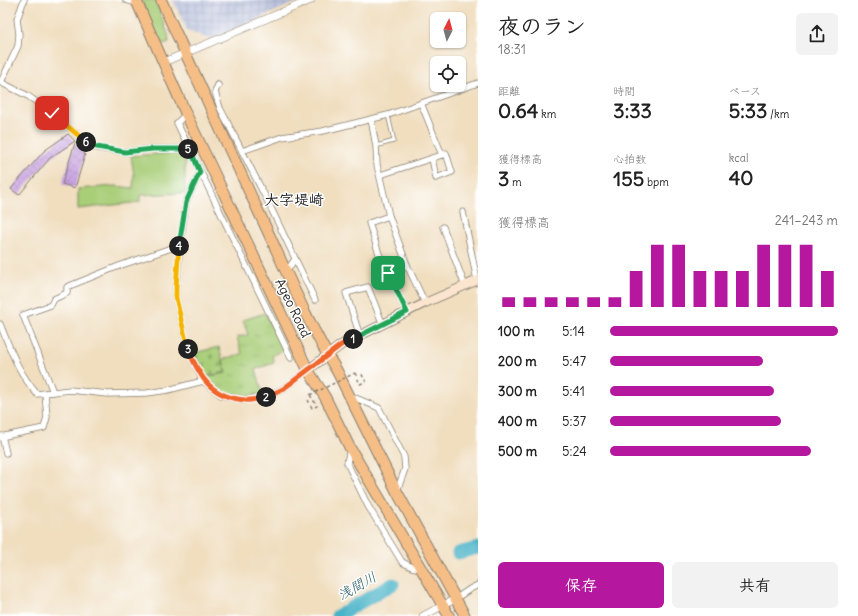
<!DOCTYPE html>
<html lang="ja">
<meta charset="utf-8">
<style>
:root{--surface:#fff;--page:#f2f2f2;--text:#222;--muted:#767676;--accent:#b5179e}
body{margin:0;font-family:Delius,"Klee One",sans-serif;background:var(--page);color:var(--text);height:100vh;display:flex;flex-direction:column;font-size:15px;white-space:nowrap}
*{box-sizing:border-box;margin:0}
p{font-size:13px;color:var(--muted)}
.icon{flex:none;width:22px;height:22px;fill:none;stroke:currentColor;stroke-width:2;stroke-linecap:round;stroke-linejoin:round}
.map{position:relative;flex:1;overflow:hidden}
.sheet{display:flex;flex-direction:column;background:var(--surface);width:380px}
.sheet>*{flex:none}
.needle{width:26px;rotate:6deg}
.fabs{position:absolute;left:430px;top:12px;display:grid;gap:8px}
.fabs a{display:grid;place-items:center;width:36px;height:36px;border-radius:6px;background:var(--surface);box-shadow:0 1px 3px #0004;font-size:20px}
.pin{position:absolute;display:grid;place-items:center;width:34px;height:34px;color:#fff;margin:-17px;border-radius:8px;box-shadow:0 2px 6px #0006}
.km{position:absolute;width:20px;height:20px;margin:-10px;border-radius:50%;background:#222;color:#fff;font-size:11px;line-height:20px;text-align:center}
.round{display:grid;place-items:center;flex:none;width:42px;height:42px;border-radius:6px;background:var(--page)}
.headline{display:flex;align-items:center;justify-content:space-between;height:68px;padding:0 20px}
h1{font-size:22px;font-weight:700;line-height:30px}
.figures{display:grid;grid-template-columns:repeat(3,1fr);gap:6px;height:68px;padding:4px 20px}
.figures div{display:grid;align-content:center}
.figures b{font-size:20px;font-weight:700}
.figures small{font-size:11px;font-weight:400}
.figures p{font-size:11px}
.chart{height:112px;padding:8px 20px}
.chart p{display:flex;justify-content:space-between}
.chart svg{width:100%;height:72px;margin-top:4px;stroke:var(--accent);stroke-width:6}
.primary-button{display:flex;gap:8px;margin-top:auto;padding:8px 20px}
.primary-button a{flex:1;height:46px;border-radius:6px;background:var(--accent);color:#fff;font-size:16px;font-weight:700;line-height:46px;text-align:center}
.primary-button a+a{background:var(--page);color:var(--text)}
ul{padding:0 20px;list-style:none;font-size:13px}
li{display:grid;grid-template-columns:64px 48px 1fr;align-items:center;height:30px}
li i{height:10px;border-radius:5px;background:var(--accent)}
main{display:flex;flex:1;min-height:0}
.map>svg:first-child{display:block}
.industrial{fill:url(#industrial-grid)}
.grass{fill:#a9ce78;stroke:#62754a}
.cemetery{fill:url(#cemetery-stones);stroke:#62754a}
.park{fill:url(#park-tufts);stroke:#62754a}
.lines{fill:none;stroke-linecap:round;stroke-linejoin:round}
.river{stroke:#49b3c7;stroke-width:13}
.building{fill:url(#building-cross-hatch)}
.service-casing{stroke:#867d6e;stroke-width:4.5}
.minor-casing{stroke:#867d6e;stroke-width:7}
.tertiary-casing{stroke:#867d6e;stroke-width:8}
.secondary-casing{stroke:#867d6e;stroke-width:10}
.trunk-casing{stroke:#867d6e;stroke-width:12}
.path{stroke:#867d6e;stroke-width:1.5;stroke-dasharray:3 3;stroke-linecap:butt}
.service{stroke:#fff;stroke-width:3}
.minor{stroke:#fff;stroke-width:5.5}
.tertiary{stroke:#fff;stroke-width:7}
.secondary{stroke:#fbe5cf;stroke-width:8}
.trunk{stroke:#f6be87;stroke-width:10}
.path-bridge{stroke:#867d6e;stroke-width:1.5;stroke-dasharray:3 3;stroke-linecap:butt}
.split-1-casing{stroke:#fff;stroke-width:8}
.split-2-casing{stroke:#fff;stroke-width:8}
.split-3-casing{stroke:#fff;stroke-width:8}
.split-4-casing{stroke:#fff;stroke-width:8}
.split-5-casing{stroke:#fff;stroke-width:8}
.split-6-casing{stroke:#fff;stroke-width:8}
.split-7-casing{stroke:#fff;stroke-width:8}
.split-1{stroke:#22a559;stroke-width:5}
.split-2{stroke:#f0652b;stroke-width:5}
.split-3{stroke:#f0652b;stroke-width:5}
.split-4{stroke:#f5b400;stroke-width:5}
.split-5{stroke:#22a559;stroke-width:5}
.split-6{stroke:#22a559;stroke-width:5}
.split-7{stroke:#f5b400;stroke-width:5}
.labels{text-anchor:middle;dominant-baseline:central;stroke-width:3;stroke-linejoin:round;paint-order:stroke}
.street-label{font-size:13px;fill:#1c1c1c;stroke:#fff}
.water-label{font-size:14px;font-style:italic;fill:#306069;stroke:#fff}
.quarter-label{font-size:15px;font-weight:bold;fill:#1c1c1c;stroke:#fff}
</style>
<main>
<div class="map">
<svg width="478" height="616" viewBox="0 0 478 616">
<defs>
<pattern id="industrial-grid" width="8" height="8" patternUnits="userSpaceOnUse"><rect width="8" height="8" fill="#bcc3de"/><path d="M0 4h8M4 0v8" fill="none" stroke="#a1a7be"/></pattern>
<pattern id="cemetery-stones" width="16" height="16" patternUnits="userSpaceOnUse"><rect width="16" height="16" fill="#a9ce78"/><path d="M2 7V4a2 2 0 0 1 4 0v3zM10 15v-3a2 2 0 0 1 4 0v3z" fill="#91b067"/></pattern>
<pattern id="park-tufts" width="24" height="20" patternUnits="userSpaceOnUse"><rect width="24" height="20" fill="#a9ce78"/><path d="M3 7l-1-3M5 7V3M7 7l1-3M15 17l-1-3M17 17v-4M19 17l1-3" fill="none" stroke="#91b067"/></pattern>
<pattern id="building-cross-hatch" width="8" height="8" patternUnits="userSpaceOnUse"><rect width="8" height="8" fill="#c7a0e1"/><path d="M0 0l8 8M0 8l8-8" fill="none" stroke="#aa89c0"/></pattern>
</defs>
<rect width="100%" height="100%" fill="#fff"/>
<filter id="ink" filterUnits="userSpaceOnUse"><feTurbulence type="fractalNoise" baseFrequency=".025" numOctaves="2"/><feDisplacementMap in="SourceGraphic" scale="8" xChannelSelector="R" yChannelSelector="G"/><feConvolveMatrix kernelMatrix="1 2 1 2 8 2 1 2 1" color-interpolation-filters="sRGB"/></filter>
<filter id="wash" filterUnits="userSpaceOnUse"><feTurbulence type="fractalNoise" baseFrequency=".012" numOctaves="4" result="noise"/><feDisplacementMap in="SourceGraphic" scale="16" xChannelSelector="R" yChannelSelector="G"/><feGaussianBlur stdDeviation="0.9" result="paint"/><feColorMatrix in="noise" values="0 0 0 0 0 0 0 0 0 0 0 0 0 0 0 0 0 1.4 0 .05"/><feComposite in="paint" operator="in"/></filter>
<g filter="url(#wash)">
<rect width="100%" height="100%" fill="#f0debf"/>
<polygon class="industrial" points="173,0 302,0 209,39 187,30"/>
<g class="grass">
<polygon points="141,0 155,0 168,34 169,42 163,44 157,37"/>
<polygon points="185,152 185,193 140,195 140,202 78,209 78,189 115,186 133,188 134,175 131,156"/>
</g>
<polygon class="cemetery" points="219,347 225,372 205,377 194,353"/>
<polygon class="park" points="265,313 284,349 272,356 274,363 256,369 263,394 242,397 222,392 206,377 226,373 223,359 242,354 237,337 248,335 243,320"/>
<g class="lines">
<g class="river">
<polyline points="458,553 478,548"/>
<polyline points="337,616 393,584"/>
</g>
</g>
<g id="blocks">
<g class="building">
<polygon points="68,134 75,141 50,158 19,195 11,189 44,151"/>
<polygon points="75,143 86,148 84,154 85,155 75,188 62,184"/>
</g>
</g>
</g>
<g filter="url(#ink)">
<use href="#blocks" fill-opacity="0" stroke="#867d6e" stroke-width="1"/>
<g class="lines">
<defs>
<polyline id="service" points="376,146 394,141 388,115"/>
<g id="minor">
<polyline points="126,0 137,3"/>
<polyline points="0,82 28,96 52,113 91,147 125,152 153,149 190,149"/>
<polyline points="1,82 18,46 19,34 17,19 24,0"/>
<polyline points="218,85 215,92 220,108 268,202 315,300"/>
<polyline points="186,114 177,123 291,358"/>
<polyline points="371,119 376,146 377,165 389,216 407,265 425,303"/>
<polyline points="242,151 282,137 323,131 388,115 478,83"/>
<polyline points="432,158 436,178 452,172 446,153 442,155"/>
<polyline points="200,172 186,202 180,245 176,287 176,298 188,350 203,381 221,395 245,400 266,397 283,389 308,370"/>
<polyline points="380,175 442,155 421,103"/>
<polyline points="463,212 477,280"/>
<polyline points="389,216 369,223 379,254 407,312"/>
<polyline points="443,227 465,286"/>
<polyline points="286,272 295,259"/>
<polyline points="388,273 407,265"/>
<path d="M 0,324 C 11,351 18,372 37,394 L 70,390 L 108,394 L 147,393 L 168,390 L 203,381"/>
<polyline points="360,336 346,293 368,287 383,325"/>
<polyline points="53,392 23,315 51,305 54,299 67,293 67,287 119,266 180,245"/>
<polyline points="351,396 379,408 404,457 405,469 397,491"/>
<polyline points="2,436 6,453"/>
<polyline points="0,437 44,428 47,417 45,393"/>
<polyline points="350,448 347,463 368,506 402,562 412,567 421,569"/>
<polyline points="455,599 470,589 478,585"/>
</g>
<g id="tertiary">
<polyline points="164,62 311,0"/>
<polyline points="423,616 455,599"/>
</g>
<polyline id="secondary" points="308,370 341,345 425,303 478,280"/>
<g id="trunk">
<polyline points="136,0 186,114 308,370 325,397 350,448 449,616"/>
<path d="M 161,0 C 196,77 232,155 268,232 C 289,278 310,327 337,371 L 397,492 L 465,616"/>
</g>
</defs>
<use href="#service" class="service-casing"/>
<use href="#minor" class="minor-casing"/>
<use href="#tertiary" class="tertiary-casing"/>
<use href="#secondary" class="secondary-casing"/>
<use href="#trunk" class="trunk-casing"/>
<g class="path">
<polyline points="355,373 360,384 366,382 361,373"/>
<polyline points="308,400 312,408 317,406 310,395"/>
</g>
<use href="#service" class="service"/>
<use href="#minor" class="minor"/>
<use href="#tertiary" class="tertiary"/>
<use href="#secondary" class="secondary"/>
<use href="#trunk" class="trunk"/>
<polyline class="path-bridge" points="310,395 355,373"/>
</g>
</g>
<g class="lines" filter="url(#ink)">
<defs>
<polyline id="split-1" points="353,339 407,312 388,273"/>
<polyline id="split-2" points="266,397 283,389 341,345 353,339"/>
<path id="split-3" d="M 188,349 C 200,378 211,397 245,400 C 251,401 260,398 266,397"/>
<polyline id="split-4" points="179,246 176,287 176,298 188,349"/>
<polyline id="split-5" points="179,246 186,202 200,172 190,149 188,149"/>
<polyline id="split-6" points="86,142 91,146 125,152 153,149 188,149"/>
<polyline id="split-7" points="52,113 86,142"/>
</defs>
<use href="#split-1" class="split-1-casing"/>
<use href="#split-2" class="split-2-casing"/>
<use href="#split-3" class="split-3-casing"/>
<use href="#split-4" class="split-4-casing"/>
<use href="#split-5" class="split-5-casing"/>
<use href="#split-6" class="split-6-casing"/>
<use href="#split-7" class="split-7-casing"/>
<use href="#split-1" class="split-1"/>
<use href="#split-2" class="split-2"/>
<use href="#split-3" class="split-3"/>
<use href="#split-4" class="split-4"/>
<use href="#split-5" class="split-5"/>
<use href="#split-6" class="split-6"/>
<use href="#split-7" class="split-7"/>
</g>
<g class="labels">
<g class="street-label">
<text transform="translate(293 308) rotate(64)">Ageo Road</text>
</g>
<g class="water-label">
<text transform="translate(357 586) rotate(-30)">浅間川</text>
</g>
<g class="quarter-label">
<text x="294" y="199">大字堤崎</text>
</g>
</g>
</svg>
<div class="fabs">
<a><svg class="needle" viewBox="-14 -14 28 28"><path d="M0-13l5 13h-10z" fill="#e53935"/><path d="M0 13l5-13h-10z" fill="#767676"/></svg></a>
<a><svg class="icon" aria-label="locate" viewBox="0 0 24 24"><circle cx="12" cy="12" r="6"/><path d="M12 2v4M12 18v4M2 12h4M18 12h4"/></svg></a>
</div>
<div class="pin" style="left:388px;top:273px;background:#1e9e55"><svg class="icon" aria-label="arrive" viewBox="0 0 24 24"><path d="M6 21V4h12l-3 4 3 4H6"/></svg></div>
<div class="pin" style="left:52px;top:113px;background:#d93025"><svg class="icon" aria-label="check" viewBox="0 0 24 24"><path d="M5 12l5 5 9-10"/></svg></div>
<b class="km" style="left:353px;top:339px">1</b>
<b class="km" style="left:266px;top:397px">2</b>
<b class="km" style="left:188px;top:349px">3</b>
<b class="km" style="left:179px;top:246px">4</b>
<b class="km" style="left:188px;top:149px">5</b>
<b class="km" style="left:86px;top:142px">6</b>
</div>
<section class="sheet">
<div class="headline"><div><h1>夜のラン</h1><p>18:31</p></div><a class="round"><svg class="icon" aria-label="share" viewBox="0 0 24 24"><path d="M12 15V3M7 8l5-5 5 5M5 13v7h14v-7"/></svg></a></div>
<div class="figures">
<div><p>距離</p><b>0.64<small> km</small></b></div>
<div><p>時間</p><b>3:33</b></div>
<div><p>ペース</p><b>5:33<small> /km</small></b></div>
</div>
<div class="figures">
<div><p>獲得標高</p><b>3<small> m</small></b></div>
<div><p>心拍数</p><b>155<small> bpm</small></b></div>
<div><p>kcal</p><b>40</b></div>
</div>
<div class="chart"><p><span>獲得標高</span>241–243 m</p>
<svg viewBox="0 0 160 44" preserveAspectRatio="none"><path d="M5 44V38M15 44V38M25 44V38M35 44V38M45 44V38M55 44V38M65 44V22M75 44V6M85 44V6M95 44V22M105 44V22M115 44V22M125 44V6M135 44V6M145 44V6M155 44V22"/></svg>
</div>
<ul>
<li><b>100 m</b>5:14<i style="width:100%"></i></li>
<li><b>200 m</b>5:47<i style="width:67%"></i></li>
<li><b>300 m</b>5:41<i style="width:72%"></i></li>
<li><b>400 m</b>5:37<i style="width:75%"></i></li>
<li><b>500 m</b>5:24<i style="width:88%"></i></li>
</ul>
<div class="primary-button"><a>保存</a><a>共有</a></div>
</section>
</main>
